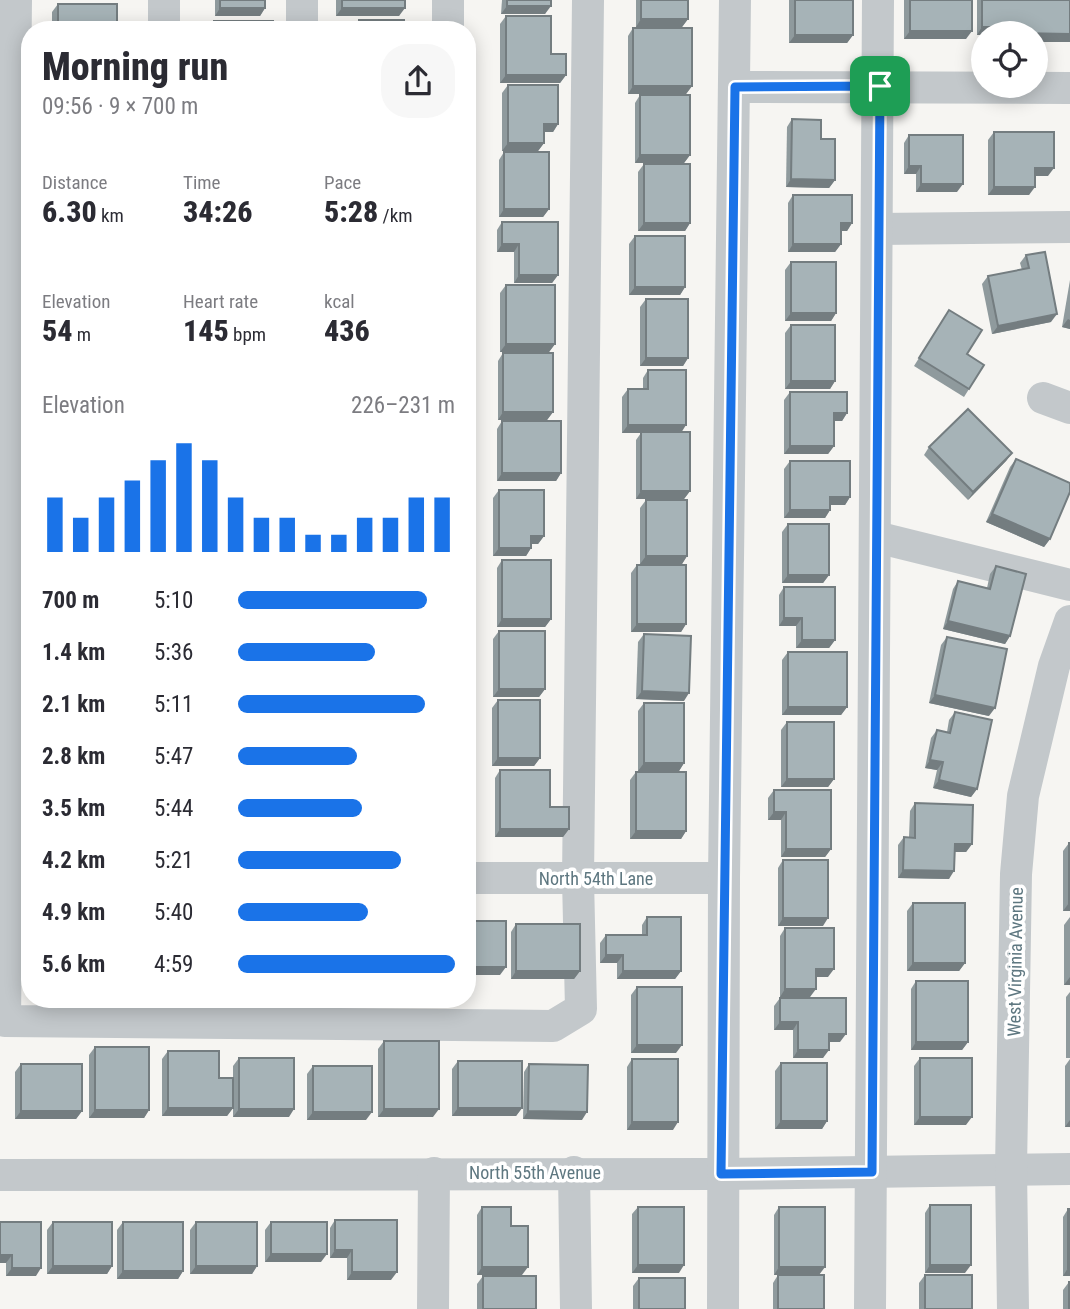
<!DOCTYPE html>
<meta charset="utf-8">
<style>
:root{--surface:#fff;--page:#f7f7f7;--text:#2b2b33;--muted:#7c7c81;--accent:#1a73e8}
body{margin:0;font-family:"Roboto Condensed",sans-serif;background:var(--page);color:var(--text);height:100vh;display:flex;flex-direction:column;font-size:26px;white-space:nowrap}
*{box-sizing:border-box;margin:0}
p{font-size:23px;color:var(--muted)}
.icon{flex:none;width:38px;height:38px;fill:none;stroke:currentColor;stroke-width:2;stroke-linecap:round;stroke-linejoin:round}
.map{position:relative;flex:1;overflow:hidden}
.sheet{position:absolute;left:21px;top:21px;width:455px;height:987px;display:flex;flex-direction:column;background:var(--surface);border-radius:28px;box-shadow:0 4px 18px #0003}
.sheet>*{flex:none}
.controls{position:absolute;left:971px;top:21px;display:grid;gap:14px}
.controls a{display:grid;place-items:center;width:77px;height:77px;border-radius:50%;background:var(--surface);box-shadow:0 4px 18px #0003;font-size:35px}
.pin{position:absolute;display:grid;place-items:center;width:60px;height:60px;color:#fff;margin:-30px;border-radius:14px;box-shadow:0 4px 10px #0006}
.round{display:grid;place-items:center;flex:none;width:74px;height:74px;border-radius:28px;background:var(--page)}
.head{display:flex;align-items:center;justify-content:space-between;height:119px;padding:0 21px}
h1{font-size:38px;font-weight:800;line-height:52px}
.figures{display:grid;grid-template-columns:repeat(3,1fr);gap:10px;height:119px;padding:7px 21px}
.figures div{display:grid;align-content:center}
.figures b{font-size:30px;font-weight:800}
.figures small{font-size:19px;font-weight:400}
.figures p{font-size:19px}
.chart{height:196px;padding:14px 21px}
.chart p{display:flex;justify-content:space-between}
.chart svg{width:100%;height:126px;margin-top:7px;stroke:var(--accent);stroke-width:6}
ul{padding:0 21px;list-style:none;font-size:23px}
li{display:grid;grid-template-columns:112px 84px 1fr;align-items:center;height:52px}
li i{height:18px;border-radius:9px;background:var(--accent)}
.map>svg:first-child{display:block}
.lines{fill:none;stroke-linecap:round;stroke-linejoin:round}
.minor{stroke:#c3c8cb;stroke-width:32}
.wall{fill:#8f9a9d}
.shaded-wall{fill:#747d80}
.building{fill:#a6b3b7;stroke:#747d80;stroke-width:2}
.route-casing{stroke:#fff;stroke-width:14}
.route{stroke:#1a73e8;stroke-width:9}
.labels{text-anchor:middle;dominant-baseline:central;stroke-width:7;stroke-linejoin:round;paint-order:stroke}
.street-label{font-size:18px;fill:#5e7780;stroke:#fff}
</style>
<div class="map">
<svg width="1070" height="1309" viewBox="0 0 1070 1309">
<rect width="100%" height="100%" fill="#f6f5f2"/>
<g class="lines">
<g class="minor">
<polyline points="16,0 5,1021 553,1026 581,1009 578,879 588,0"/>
<polyline points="164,30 164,0"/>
<polyline points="302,30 302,0"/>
<polyline points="448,30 448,0"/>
<polyline points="735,87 1070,88"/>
<polyline points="878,229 1070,227"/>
<polyline points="1043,398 1070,408"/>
<polyline points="876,537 1070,585"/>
<polyline points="467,878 724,878"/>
<polyline points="574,1172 576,1309"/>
<polyline points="0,1175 721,1174 1070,1169"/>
<polyline points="433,1309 434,1173"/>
<polyline points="723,1309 724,878 735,0"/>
<polyline points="870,1309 878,0"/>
<polyline points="1013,1309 1011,1169 1016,874 1023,796 1054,666 1070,621"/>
</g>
</g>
<g class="wall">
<polygon points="215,0 265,0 265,8 260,16 215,16"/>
<polygon points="336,0 405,0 399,16 336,16"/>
<polygon points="502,0 551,0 545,14 501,14"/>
<polygon points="636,0 688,0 688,19 682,27 636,27"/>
<polygon points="789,0 853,0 853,35 847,43 789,43"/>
<polygon points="904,0 972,0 966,39 904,39"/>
<polygon points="977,0 1070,0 1070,42 1036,42 1036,33 984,33 984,35 977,35"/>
<polygon points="58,4 117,30 52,30 52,12"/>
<polygon points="506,16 551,54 566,75 560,83 500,83 500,24"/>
<polygon points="359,20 404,30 354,30"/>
<polygon points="214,21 273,30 208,30"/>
<polygon points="633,28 692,86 686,94 628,94 628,36"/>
<polygon points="508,85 558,124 553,132 544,132 544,143 538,151 502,151 502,93"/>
<polygon points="640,95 690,155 684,163 635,163 635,103"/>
<polygon points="792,119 821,139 835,180 829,188 786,187 787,127"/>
<polygon points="994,132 1048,176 1035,176 1029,195 988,195 988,140"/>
<polygon points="909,135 957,192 916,192 916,174 904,174 904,143"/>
<polygon points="504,152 549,209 543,217 499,217 499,160"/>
<polygon points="644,164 690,223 685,231 638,231 638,172"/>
<polygon points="793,195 852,223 847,231 841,231 841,244 835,252 788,252 788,203"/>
<polygon points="502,222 558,275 552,283 514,283 514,252 497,252 497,230"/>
<polygon points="635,236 685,287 680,295 629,295 629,244"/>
<polygon points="1026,255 1051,322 992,334 982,284 988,276 1022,270 1020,263"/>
<polygon points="791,262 836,313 831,321 785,321 785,270"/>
<polygon points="1070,280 1070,329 1062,327"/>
<polygon points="506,285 555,344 549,352 500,352 500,293"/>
<polygon points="646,299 688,358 683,366 640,366 640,307"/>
<polygon points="949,310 967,354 969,389 964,397 914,366"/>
<polygon points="791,325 835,381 830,389 785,389 785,333"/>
<polygon points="503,353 553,412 547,420 498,420 498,361"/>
<polygon points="648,370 681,432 690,491 684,499 636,499 636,440 641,433 622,433 622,397 628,389 643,389 643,378"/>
<polygon points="790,392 847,413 842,421 834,421 834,446 828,454 784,454 784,400"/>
<polygon points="502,421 561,473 556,481 497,481 497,429"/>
<polygon points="929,447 1012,453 1006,461 968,500 924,455"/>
<polygon points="1016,459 1050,539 1044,547 986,522 1010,467"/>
<polygon points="790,461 850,497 845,505 830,505 830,510 825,518 784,518 784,469"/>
<polygon points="499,490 544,536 538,544 531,544 531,548 526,556 493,556 493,498"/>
<polygon points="646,500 687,556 682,564 640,564 640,508"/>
<polygon points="788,524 829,575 823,583 782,583 782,532"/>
<polygon points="502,560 551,619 545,627 497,627 497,568"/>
<polygon points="637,565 686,624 681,632 631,632 631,573"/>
<polygon points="996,566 1010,636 1005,644 943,629 953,589 958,581 987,588 990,574"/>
<polygon points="784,587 835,640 829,648 796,648 796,626 779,626 779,595"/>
<polygon points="499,631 545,689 539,697 493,697 493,639"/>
<polygon points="644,634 684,701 636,699 638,642"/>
<polygon points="947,637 989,716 929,703 941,645"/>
<polygon points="788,652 847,707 841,715 782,715 782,660"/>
<polygon points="498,700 540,758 534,766 492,766 492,708"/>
<polygon points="644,703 684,763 679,771 638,771 638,711"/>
<polygon points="955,712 977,789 971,797 933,788 937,770 925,768 931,738 937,730 947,732 949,720"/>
<polygon points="787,722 834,779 828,787 781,787 781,730"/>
<polygon points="500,770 550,807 569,829 563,837 495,837 495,778"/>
<polygon points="636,772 686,831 681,839 630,839 630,780"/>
<polygon points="774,790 831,849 825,857 781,857 781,820 768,820 768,798"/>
<polygon points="915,803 972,844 966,852 955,852 949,879 898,878 898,845 904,837 909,837 910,811"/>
<polygon points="1069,843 1070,911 1063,911 1063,851"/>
<polygon points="783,860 823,926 778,926 778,868"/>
<polygon points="913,903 965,963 959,971 907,971 907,911"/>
<polygon points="647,917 681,971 675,979 617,979 617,963 600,963 600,943 606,935 642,935 642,925"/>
<polygon points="1070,917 1070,985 1064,985 1064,925"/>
<polygon points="516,924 580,971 574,979 511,979 511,932"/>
<polygon points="785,928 828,977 816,977 810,997 780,997 780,936"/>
<polygon points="916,981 968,1042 962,1050 911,1050 911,989"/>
<polygon points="637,987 676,1053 631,1053 631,995"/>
<polygon points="1070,992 1070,1058 1066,1058 1066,997"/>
<polygon points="780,998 840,1042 829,1042 823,1058 793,1058 793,1030 774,1030 774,1006"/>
<polygon points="384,1041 433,1117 378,1117 378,1049"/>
<polygon points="95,1047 149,1110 144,1118 89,1118 89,1055"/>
<polygon points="168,1051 219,1078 233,1108 227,1116 162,1116 162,1059"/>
<polygon points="239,1058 289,1117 233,1117 233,1066"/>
<polygon points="920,1058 966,1125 914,1125 914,1066"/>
<polygon points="632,1059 673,1130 627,1130 627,1067"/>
<polygon points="1070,1059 1070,1127 1065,1127 1065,1066"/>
<polygon points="458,1061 522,1108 516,1116 452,1116 452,1069"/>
<polygon points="781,1063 827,1121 822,1129 775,1129 775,1071"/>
<polygon points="21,1064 82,1111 76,1119 15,1119 15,1072"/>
<polygon points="529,1064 582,1120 523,1119 524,1072"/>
<polygon points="313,1066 366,1120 307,1120 307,1074"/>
<polygon points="930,1205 965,1273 925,1273 925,1213"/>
<polygon points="482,1207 511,1226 522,1275 477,1275 477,1215"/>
<polygon points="638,1207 679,1273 632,1273 632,1214"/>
<polygon points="779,1207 820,1275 824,1309 773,1309 773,1283 778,1275 774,1275 774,1215"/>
<polygon points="1068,1209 1070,1276 1063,1276 1063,1217"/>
<polygon points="335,1220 391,1280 347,1280 347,1258 330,1258 330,1228"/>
<polygon points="0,1222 36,1276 6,1276 6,1263 0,1263"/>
<polygon points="53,1222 112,1266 107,1274 47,1274 47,1230"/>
<polygon points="123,1222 183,1271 178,1279 117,1279 117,1230"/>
<polygon points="196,1222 257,1266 252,1274 190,1274 190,1230"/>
<polygon points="271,1222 321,1262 265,1262 265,1230"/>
<polygon points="925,1275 972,1309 919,1309 919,1283"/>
<polygon points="483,1276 536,1309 477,1309 477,1284"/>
<polygon points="639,1278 685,1309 633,1309 633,1286"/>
<polygon points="1069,1282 1070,1309 1063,1309 1063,1290"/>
</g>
<g class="shaded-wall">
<polygon points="507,6 551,6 545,14 501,14"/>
<polygon points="220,8 265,8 260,16 215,16"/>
<polygon points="342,8 405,8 399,16 336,16"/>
<polygon points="641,19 688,19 682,27 636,27"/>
<polygon points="982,27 1009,27 1005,33 984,33 984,35 977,35"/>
<polygon points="910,31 972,31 966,39 904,39"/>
<rect x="1036" y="34" width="34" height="8"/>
<polygon points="795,35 853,35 847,43 789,43"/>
<polygon points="506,75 566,75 560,83 500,83"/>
<polygon points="633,86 692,86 686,94 628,94"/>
<polygon points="544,124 558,124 553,132 538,132"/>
<polygon points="508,143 544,143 538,151 502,151"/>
<polygon points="640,155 690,155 684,163 635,163"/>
<polygon points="909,166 921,166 916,174 904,174"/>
<polygon points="1035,168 1054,168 1048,176 1029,176"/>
<polygon points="791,179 835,180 829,188 786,187"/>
<polygon points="921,184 963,184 957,192 916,192"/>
<polygon points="994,187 1035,187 1029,195 988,195"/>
<polygon points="504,209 549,209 543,217 499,217"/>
<polygon points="644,223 690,223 685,231 638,231"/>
<polygon points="841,223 852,223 847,231 835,231"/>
<polygon points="502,244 519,244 514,252 497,252"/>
<polygon points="793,244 841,244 835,252 788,252"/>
<polygon points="519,275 558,275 552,283 514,283"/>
<polygon points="635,287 685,287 680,295 629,295"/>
<polygon points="791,313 836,313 831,321 785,321"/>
<polygon points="1057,314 1051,322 992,334 998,326"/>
<polygon points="1068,319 1070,320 1070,329 1062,327"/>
<polygon points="506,344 555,344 549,352 500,352"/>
<polygon points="646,358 688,358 683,366 640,366"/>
<polygon points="791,381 835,381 830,389 785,389"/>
<polygon points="503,412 553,412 547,420 498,420"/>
<polygon points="834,413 847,413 842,421 828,421"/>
<polygon points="628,425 686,425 681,433 622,433"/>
<polygon points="790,446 834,446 828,454 784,454"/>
<polygon points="1012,453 1006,461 968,500 973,492"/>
<polygon points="502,473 561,473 556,481 497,481"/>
<polygon points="641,491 690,491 684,499 636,499"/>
<polygon points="830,497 850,497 845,505 825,505"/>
<polygon points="790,510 830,510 825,518 784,518"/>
<polygon points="992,514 1050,539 1044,547 986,522"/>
<polygon points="531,536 544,536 538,544 526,544"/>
<polygon points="499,548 531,548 526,556 493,556"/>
<polygon points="646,556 687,556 682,564 640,564"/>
<polygon points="788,575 829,575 823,583 782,583"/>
<polygon points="784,618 802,618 796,626 779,626"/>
<polygon points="502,619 551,619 545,627 497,627"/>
<polygon points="948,621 1010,636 1005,644 943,629"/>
<polygon points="637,624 686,624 681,632 631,632"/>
<polygon points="802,640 835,640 829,648 796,648"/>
<polygon points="499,689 545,689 539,697 493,697"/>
<polygon points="642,691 689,693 684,701 636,699"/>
<polygon points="935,695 995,708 989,716 929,703"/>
<polygon points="788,707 847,707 841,715 782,715"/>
<polygon points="498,758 540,758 534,766 492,766"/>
<polygon points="930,760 943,762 937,770 925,768"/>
<polygon points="644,763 684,763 679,771 638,771"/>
<polygon points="787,779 834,779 828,787 781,787"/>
<polygon points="939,780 977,789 971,797 933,788"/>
<polygon points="774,812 786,812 781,820 768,820"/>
<polygon points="500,829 569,829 563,837 495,837"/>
<polygon points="636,831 686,831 681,839 630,839"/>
<polygon points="955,844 972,844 966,852 949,852"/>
<polygon points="786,849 831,849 825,857 781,857"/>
<polygon points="903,870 954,871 949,879 898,878"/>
<polygon points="1069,903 1070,903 1070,911 1063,911"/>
<polygon points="783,918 828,918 823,926 778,926"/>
<polygon points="606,955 623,955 617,963 600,963"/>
<polygon points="913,963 965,963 959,971 907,971"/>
<polygon points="467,967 506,967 500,975 467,975"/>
<polygon points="816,969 834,969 828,977 810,977"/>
<polygon points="516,971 580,971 574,979 511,979"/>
<polygon points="623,971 681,971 675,979 617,979"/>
<polygon points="1070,977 1070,985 1064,985"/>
<polygon points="785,989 816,989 810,997 780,997"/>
<polygon points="780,1022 798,1022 793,1030 774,1030"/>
<polygon points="829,1034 846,1034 840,1042 823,1042"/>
<polygon points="916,1042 968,1042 962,1050 911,1050"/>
<polygon points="637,1045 682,1045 676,1053 631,1053"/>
<polygon points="798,1050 829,1050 823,1058 793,1058"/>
<polygon points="168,1108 233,1108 227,1116 162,1116"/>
<polygon points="458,1108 522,1108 516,1116 452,1116"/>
<polygon points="239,1109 294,1109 289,1117 233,1117"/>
<polygon points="384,1109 439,1109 433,1117 378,1117"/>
<polygon points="95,1110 149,1110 144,1118 89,1118"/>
<polygon points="21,1111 82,1111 76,1119 15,1119"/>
<polygon points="528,1111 587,1112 582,1120 523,1119"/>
<polygon points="313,1112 372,1112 366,1120 307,1120"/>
<polygon points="920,1117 972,1117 966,1125 914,1125"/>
<polygon points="1070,1120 1070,1127 1065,1127"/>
<polygon points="781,1121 827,1121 822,1129 775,1129"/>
<polygon points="632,1122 678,1122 673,1130 627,1130"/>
<polygon points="335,1250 352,1250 347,1258 330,1258"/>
<polygon points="271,1254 327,1254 321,1262 265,1262"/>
<polygon points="0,1255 12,1255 6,1263 0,1263"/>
<polygon points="638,1265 684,1265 679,1273 632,1273"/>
<polygon points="930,1265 971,1265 965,1273 925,1273"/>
<polygon points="53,1266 112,1266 107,1274 47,1274"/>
<polygon points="196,1266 257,1266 252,1274 190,1274"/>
<polygon points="482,1267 528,1267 522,1275 477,1275"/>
<polygon points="779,1267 825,1267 819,1275 774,1275"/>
<polygon points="12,1268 41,1268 36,1276 6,1276"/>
<polygon points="1068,1268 1070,1268 1070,1276 1063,1276"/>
<polygon points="123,1271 183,1271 178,1279 117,1279"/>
<polygon points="352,1272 397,1272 391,1280 347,1280"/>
</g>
<g class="building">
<rect x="220" y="0" width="45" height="8"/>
<rect x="342" y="0" width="63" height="8"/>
<rect x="507" y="0" width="44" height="6"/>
<rect x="641" y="0" width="47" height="19"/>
<rect x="795" y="0" width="58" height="35"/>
<rect x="910" y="0" width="62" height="31"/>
<polygon points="982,0 1070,0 1070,34 1009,33 1009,27 982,27"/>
<rect x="58" y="4" width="59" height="26"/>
<polygon points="506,16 551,16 551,54 566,54 566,75 506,75"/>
<rect x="359" y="20" width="45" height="10"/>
<rect x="214" y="21" width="59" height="9"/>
<rect x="633" y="28" width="59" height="58"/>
<polygon points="508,85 558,85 558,124 544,124 544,143 508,143"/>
<rect x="640" y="95" width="50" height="60"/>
<polygon points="792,119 821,120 821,139 835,139 835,180 791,179"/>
<polygon points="994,132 1054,132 1054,168 1035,168 1035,187 994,187"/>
<polygon points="909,135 963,135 963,184 921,184 921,166 909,166"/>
<rect x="504" y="152" width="45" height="57"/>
<rect x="644" y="164" width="46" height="59"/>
<polygon points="793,195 852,195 852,223 841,223 841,244 793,244"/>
<polygon points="502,222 558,222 558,275 519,275 519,244 502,244"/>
<rect x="635" y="236" width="50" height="51"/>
<polygon points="1045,252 1057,314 998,326 988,276 1029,268 1026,255"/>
<rect x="791" y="262" width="45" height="51"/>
<rect x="506" y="285" width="49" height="59"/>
<rect x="646" y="299" width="42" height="59"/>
<polygon points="949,310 982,330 967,354 984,365 969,389 919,358"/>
<rect x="791" y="325" width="44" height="56"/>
<rect x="503" y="353" width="50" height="59"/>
<polygon points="648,370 686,370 686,425 628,425 628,389 648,389"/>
<polygon points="790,392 847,392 847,413 834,413 834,446 790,446"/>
<polygon points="968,409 1012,453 973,492 929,447"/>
<rect x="502" y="421" width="59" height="52"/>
<rect x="641" y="432" width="49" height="59"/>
<polygon points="1016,459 1070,483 1070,492 1050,539 992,514"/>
<polygon points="790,461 850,461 850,497 830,497 830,510 790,510"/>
<polygon points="499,490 544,490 544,536 531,536 531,548 499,548"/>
<rect x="646" y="500" width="41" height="56"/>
<rect x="788" y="524" width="41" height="51"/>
<rect x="502" y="560" width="49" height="59"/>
<rect x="637" y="565" width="49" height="59"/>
<polygon points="996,566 1026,574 1010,636 948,621 958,581 990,589"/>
<polygon points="784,587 835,587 835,640 802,640 802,618 784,618"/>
<rect x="499" y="631" width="46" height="58"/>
<polygon points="644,634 691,636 689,693 642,691"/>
<polygon points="947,637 1007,649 995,708 935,695"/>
<rect x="788" y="652" width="59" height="55"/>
<rect x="498" y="700" width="42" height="58"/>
<rect x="644" y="703" width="40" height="60"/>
<polygon points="955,712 992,720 977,789 939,780 943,762 930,760 937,730 950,733"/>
<rect x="787" y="722" width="47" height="57"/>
<polygon points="500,770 550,770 550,807 569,807 569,829 500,829"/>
<rect x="636" y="772" width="50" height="59"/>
<polygon points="774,790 831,790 831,849 786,849 786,812 774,812"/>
<polygon points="915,803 973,805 972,844 955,844 954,871 903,870 904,837 915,838"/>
<rect x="1069" y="843" width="1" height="60"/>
<rect x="783" y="860" width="45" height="58"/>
<rect x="913" y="903" width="52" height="60"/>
<polygon points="647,917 681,917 681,971 623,971 623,955 606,955 606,935 647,935"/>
<rect x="467" y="921" width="39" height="46"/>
<rect x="516" y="924" width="64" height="47"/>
<polygon points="785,928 834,928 834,969 816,969 816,989 785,989"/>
<rect x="916" y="981" width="52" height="61"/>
<rect x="637" y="987" width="45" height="58"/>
<polygon points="780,998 846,998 846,1034 829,1034 829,1050 798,1050 798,1022 780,1022"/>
<rect x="384" y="1041" width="55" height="68"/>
<rect x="95" y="1047" width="54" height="63"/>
<polygon points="168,1051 219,1051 219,1078 233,1078 233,1108 168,1108"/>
<rect x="239" y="1058" width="55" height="51"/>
<rect x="920" y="1058" width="52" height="59"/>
<rect x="632" y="1059" width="46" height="63"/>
<rect x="458" y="1061" width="64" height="47"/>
<rect x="781" y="1063" width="46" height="58"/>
<rect x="21" y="1064" width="61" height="47"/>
<polygon points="529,1064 588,1065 587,1112 528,1111"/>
<rect x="313" y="1066" width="59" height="46"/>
<rect x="930" y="1205" width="41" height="60"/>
<polygon points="482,1207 511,1207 511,1226 528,1226 528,1267 482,1267"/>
<rect x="638" y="1207" width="46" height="58"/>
<rect x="779" y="1207" width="46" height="60"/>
<rect x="1068" y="1209" width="2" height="59"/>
<polygon points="335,1220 397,1220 397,1272 352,1272 352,1250 335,1250"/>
<polygon points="0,1222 41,1222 41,1268 12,1268 12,1255 0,1255"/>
<rect x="53" y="1222" width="59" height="44"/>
<rect x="123" y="1222" width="60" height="49"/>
<rect x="196" y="1222" width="61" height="44"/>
<rect x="271" y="1222" width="56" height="32"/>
<rect x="778" y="1275" width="46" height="34"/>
<rect x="925" y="1275" width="47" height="34"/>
<rect x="483" y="1276" width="53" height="33"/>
<rect x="639" y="1278" width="46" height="31"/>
<rect x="1069" y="1282" width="1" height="27"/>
</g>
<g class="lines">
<defs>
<polygon id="route" points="880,86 872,1172 721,1174 735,87"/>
</defs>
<use href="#route" class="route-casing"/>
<use href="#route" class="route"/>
</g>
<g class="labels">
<g class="street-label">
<text x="596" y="878">North 54th Lane</text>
<text transform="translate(1015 962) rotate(-89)">West Virginia Avenue</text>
<text x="535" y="1172">North 55th Avenue</text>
</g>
</g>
</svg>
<div class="controls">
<a><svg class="icon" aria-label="locate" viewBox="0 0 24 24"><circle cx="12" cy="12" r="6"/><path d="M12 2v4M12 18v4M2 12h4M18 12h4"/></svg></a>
</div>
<div class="pin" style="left:880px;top:86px;background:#1e9e55"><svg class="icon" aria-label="arrive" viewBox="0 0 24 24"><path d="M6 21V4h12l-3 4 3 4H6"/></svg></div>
<section class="sheet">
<div class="head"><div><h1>Morning run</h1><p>09:56 · 9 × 700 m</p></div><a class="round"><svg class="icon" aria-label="share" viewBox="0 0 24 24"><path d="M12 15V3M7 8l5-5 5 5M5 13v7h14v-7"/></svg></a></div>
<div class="figures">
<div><p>Distance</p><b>6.30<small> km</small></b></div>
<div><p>Time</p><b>34:26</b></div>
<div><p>Pace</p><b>5:28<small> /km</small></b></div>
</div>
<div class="figures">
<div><p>Elevation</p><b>54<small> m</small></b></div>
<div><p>Heart rate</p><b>145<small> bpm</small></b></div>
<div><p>kcal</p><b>436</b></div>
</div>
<div class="chart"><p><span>Elevation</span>226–231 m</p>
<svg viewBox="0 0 160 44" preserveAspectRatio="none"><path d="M5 44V25M15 44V32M25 44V25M35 44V19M45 44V12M55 44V6M65 44V12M75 44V25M85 44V32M95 44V32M105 44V38M115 44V38M125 44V32M135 44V32M145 44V25M155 44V25"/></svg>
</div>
<ul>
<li><b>700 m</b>5:10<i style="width:87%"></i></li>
<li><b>1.4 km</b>5:36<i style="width:63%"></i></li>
<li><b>2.1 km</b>5:11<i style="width:86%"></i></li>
<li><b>2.8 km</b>5:47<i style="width:55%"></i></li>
<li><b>3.5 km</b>5:44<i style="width:57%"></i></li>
<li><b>4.2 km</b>5:21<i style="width:75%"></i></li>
<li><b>4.9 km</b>5:40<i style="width:60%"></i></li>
<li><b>5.6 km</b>4:59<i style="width:100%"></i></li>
</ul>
</section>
</div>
